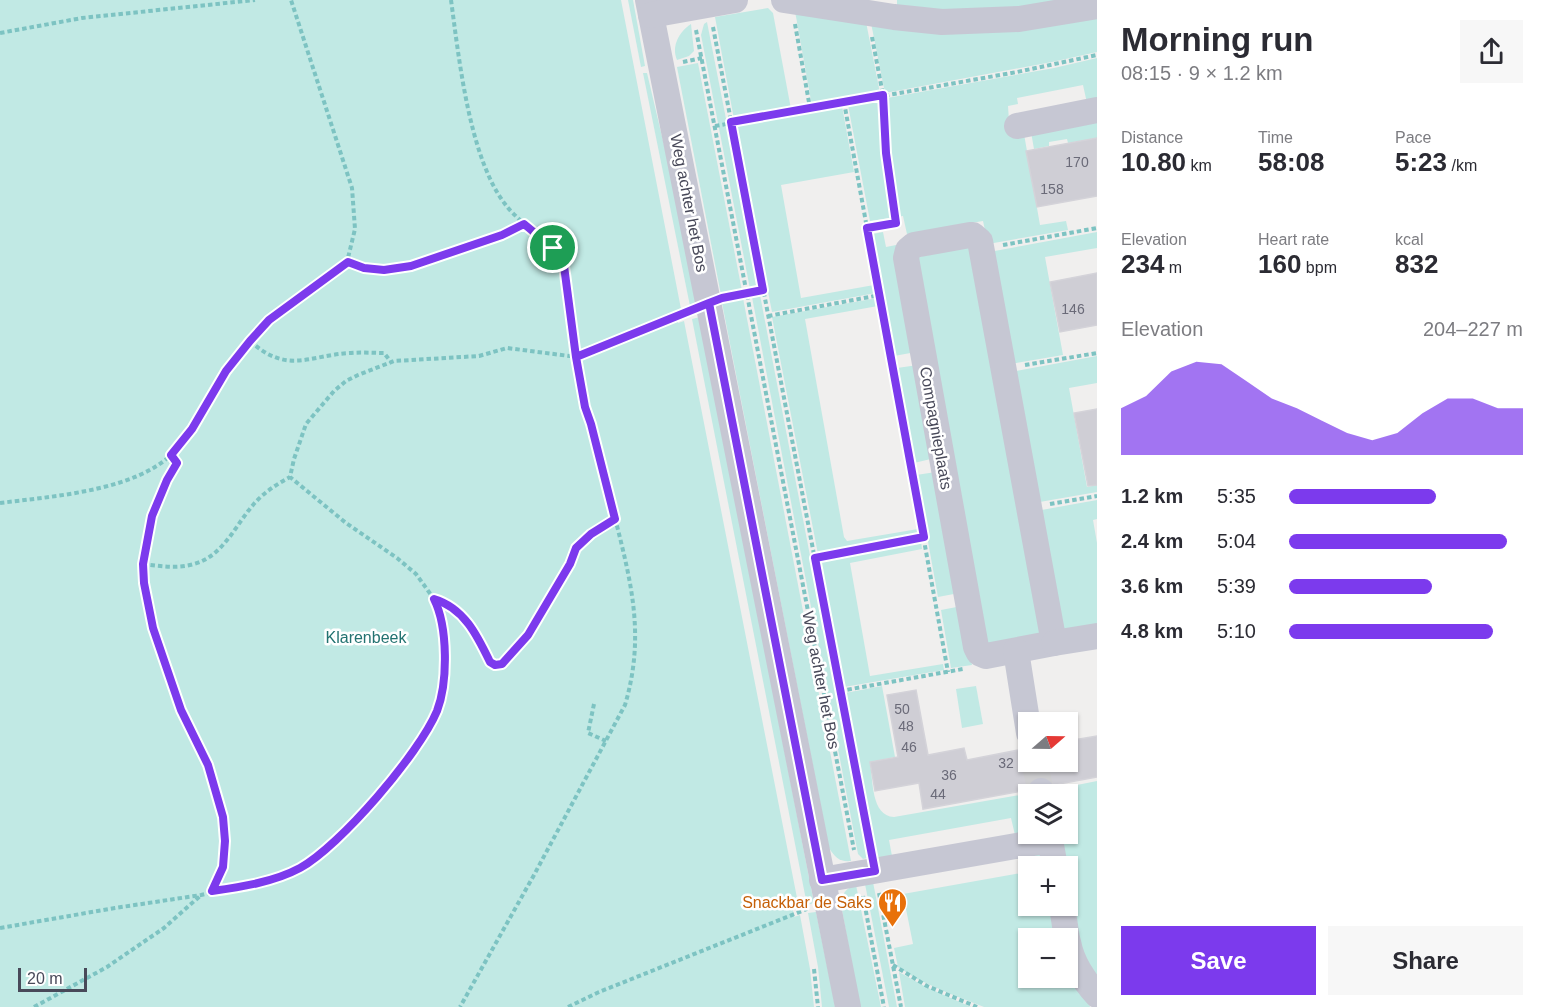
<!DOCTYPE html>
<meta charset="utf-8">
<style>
:root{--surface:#fff;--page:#f7f7f7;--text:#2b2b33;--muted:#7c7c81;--accent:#7c3aed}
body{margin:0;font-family:Arial,sans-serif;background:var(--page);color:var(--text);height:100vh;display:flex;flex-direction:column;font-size:22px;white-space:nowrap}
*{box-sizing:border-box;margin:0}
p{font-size:20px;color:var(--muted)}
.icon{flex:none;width:33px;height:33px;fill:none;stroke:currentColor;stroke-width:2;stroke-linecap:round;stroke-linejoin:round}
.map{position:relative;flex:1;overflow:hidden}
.sheet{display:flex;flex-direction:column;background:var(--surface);width:450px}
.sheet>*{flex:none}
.needle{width:39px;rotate:70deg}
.fabs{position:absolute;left:1018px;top:712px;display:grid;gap:12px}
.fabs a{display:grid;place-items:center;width:60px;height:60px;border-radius:0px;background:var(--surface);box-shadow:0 2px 4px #0004;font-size:30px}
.scale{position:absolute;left:18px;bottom:15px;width:69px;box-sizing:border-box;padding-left:6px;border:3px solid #484959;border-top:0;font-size:16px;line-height:21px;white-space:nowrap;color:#484959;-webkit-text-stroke:4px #fff;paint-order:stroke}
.pin{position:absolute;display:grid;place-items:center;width:51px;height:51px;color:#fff;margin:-26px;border:3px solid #fff;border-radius:50%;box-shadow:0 2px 6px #0007}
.round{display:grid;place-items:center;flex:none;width:63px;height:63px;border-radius:0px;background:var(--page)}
.headline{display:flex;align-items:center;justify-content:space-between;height:102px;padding:0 24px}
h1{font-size:33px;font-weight:700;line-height:45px}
.stats{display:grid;grid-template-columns:repeat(3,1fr);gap:9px;height:102px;padding:6px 24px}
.stats div{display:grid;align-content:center}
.stats b{font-size:26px;font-weight:700}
.stats small{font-size:16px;font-weight:400}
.stats p{font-size:16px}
.chart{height:168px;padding:12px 24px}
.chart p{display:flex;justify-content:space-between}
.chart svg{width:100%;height:108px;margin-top:6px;fill:var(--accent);opacity:.7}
.primary-button{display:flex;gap:12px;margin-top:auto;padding:12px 24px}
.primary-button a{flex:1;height:69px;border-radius:0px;background:var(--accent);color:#fff;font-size:24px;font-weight:700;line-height:69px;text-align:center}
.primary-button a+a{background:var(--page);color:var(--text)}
ul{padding:0 24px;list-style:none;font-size:20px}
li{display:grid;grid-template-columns:96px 72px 1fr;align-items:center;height:45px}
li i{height:15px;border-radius:8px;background:var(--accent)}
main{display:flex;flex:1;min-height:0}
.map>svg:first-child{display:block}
.green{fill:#c1e9e4}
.building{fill:#cfced5;stroke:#d4d3d9;stroke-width:1.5}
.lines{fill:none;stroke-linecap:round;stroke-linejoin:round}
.minor-tunnel{stroke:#ceced0;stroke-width:26;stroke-dasharray:26 13;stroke-linecap:butt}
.path{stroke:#7dc3c2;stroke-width:4;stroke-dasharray:4.5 3;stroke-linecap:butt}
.minor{stroke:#c6c7d3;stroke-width:26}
.route-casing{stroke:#fff;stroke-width:12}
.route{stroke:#7c3aed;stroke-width:8}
.labels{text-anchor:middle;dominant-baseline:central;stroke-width:5;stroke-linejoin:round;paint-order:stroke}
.number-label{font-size:14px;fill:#6a6a78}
.street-label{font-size:16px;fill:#484959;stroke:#fff}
.park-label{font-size:16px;fill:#227270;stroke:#fff}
.food-label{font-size:16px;fill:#c56008;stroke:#fff;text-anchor:end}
</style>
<main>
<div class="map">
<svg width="1097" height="1007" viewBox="0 0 1097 1007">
<rect width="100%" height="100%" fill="#f0efee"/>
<g class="green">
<polygon points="0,0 621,0 681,309 675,311 678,323 684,321 799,908 793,910 794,917 800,915 810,969 814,1007 0,1007"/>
<polygon points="628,0 633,0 645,66 641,67"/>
<polygon points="897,0 1064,0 1018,9 941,11 897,7"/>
<polygon points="768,8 773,13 791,109 734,119 715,17"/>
<polygon points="795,11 866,22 880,93 812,106"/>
<polygon points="1097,15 1097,52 1052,62 885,93 871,23"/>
<polygon points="707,22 759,287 750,289 701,35 704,24"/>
<path d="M 691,24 L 694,51 L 689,56 L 677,60 C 671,46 679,32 691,24 Z"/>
<polygon points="1097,58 1097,101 1087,103 1083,85 1017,98 1018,104 1008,106 1010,136 1024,134 1040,225 1066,221 1068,230 988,244 983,221 907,234 903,216 870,221 848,105 1054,68"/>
<polygon points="698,63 742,291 721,295 677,67"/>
<polygon points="643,73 647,73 676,196 697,303 690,306"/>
<polygon points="842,106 854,172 781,185 801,298 874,285 876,293 772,312 735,124"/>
<polygon points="1097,120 1097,138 1068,143 1067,139 1049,142 1049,146 1034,149 1031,132"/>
<polygon points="883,232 886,247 896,245 916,352 894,356 873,234"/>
<polygon points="1097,232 1097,248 1045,257 1063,355 1010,364 989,252"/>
<polygon points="974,246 1044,634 982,645 913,258"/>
<polygon points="760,295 868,858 863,859 858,854 752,297"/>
<path d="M 743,298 L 851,861 C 839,862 835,857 829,848 L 722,303 Z"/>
<polygon points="877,298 878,306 805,319 844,537 847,541 918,529 920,536 818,554 772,317"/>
<polygon points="700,317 814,903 807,905 692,319"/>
<polygon points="1097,356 1097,383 1069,388 1087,487 1097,485 1097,492 1034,503 1011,372"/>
<polygon points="918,365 935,458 914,463 897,368"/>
<polygon points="936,472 959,593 938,597 916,475"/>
<polygon points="1097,500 1097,519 1093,520 1097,543 1097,626 1064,631 1036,511"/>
<polygon points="921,541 922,549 850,563 870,676 943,664 944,670 844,687 819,559"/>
<polygon points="962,606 972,665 951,668 941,610"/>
<path d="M 882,686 L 895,757 L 870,762 C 873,780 871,816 894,817 L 1020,795 L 1021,798 L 1029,796 L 1029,833 L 1015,835 L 1011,818 L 889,840 L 892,856 L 877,858 L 845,693 Z"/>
<polygon points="976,686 983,724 962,728 956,689"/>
<polygon points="1097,781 1097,982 1077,943 1068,894 1068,867 1063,867 1057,834 1068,834 1068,795 1048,795 1047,791"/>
<polygon points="1035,852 1041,855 1046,867 1029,867 1029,906 1053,906 1059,939 1029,939 1029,978 1068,978 1068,969 1088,999 1090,1007 984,1007 948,993 917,979 898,967 894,948 913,944 903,894 1021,873 1018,856"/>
<polygon points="873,882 897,1007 889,1007 865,884"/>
<path d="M 856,885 L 881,1007 L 860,1007 L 841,905 C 841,894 846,888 856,885 Z"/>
<polygon points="816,912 833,995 835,1007 822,1007 818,967 808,913"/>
<polygon points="899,972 926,987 971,1007 905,1007"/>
</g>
<g class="building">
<polygon points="1097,138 1097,196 1037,207 1026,151"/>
<polygon points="1097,273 1097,325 1060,332 1050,282"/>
<polygon points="1097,409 1097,485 1088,486 1074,413"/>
<polygon points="916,690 928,755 964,748 967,760 1029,748 1029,762 1068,762 1068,741 1097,736 1097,777 1059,784 1059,788 1055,789 1049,778 1040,776 1034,778 1028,783 1026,794 1022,795 1022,791 923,809 919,783 875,791 870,762 898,757 887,695"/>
</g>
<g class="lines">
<polyline class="minor-tunnel" points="1034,762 1041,791"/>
<g class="path">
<path d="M 451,0 C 459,58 469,157 505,204 C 510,211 517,217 524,224"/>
<polyline points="795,24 810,108"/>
<polyline points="713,27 870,847"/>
<polyline points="696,30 854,850"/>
<polyline points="0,33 82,18 255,0"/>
<polyline points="872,37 883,95 886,153 896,223"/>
<polyline points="683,62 702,58"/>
<polyline points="844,102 867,228 896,223 896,225"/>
<polyline points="715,126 1017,72 1097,55"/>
<polyline points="867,228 948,672"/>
<polyline points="1003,245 1097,228"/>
<path d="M 347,262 L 364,268 L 384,270 L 411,266 L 502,235 L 524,224 L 553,248 L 564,266 L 585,407 L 591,424 C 599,455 607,487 615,518 C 632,585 645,637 625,705 L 534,875 L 460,1007"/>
<polyline points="731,297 763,290"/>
<polyline points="768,316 880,295"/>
<path d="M 250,341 C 288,375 308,355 351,353 C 362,352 373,353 384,353 L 391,362"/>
<polyline points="1025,365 1097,353"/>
<path d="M 171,455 L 177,463 C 170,473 166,484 161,495 C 152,517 143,542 143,565 C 143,608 165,670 181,710 C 189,728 199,745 207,763 C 224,802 235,852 213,890"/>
<path d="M 0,503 C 48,497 114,492 155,467 C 190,446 204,404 225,372 C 232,362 240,352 248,343 C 275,310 313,287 347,262 L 355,229 L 352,188 L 291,0"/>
<polyline points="1050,504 1097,496"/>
<polyline points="815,558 924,537"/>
<path d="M 143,564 C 160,566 177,569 194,564 C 223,556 235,526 253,505 C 263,493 277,484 290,477"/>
<path d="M 435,600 C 465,608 477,636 490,662 L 495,665 L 502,664 L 528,635 L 570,564 L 576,548 L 591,534 L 615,520"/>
<polyline points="840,691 963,669"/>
<polyline points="594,704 588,733 606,741"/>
<polyline points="879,893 901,1007"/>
<polyline points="863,896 884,1007"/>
<polyline points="0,928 115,908 201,895 286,875 303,867 325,850 383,790 423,737 436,712 440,701 445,658 442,623 434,599 416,574 397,558 346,523 290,477 294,459 306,424 334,391 346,381 358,375 394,361 479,356 507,348 577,357 688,312"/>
<polyline points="893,965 927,986 977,1007"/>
<polyline points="814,969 818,1007"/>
<polyline points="34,1007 107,967 164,928 200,896"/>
<polyline points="568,1007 599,992 807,909"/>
</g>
<g class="minor">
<polyline points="648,0 848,1007"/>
<polyline points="784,0 894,17 942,22 1019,19 1097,6"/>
<polyline points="651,15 735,0"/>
<polyline points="1017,126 1097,110"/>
<polygon points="970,235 973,235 980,241 1054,643 986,656 979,653 976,647 906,258 908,250 914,245"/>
<polyline points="1054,643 1097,636"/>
<polyline points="1016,651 1029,733"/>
<polyline points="1041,791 1041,795"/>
<polyline points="1049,834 1055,867"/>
<polyline points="822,880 1050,840"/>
<polyline points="1062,906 1067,939"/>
<path d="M 1068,942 C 1072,963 1083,979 1097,995"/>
</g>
</g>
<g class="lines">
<defs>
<path id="route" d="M 553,248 L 524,224 L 502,235 L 411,266 L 384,270 L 364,268 L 348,262 L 269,320 L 250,341 L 226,371 L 192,429 L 171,455 L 177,463 L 167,480 L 152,516 L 143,564 L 144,583 L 153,628 L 181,710 L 208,765 L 223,817 L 225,841 L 223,867 L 212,891 C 241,887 274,882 300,868 C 340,846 419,754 437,711 C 448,682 448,627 434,599 C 464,608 477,635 490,662 L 495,665 L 502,664 L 528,635 L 570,564 L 576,548 L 591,534 L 615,519 L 591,424 L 585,407 L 576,357 L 709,303 L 822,880 L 875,871 L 815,558 L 924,537 L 867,228 L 896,223 L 886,153 L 883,95 L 731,122 L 763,290 L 722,298 L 709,303 L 576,357 L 564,266 L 553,248"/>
</defs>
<use href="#route" class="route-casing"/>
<use href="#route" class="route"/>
</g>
<defs>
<symbol id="restaurant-pin" viewBox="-11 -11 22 30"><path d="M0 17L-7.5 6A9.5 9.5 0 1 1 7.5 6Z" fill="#e8710a" stroke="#fff"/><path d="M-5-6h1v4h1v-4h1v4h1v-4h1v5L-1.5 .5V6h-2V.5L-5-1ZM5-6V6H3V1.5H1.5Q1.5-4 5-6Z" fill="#fff"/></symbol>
</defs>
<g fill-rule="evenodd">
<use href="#restaurant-pin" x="876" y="886" width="33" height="45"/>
</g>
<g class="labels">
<g class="number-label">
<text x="1077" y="162">170</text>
<text x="1052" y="189">158</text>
<text x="1073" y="309">146</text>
<text x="902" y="709">50</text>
<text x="906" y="726">48</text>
<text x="909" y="747">46</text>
<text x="1006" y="763">32</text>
<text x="949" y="775">36</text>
<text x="938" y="794">44</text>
</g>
<g class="street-label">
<text transform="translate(689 203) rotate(79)">Weg achter het Bos</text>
<text transform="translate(936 428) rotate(80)">Compagnieplaats</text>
<text transform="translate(821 680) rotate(79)">Weg achter het Bos</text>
</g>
<g class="park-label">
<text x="366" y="637">Klarenbeek</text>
</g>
<g class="food-label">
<text x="872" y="902">Snackbar de Saks</text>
</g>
</g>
</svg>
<div class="fabs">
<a><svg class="needle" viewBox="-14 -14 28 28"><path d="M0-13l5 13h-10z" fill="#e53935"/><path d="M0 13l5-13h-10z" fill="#7c7c81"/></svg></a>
<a><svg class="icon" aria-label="layers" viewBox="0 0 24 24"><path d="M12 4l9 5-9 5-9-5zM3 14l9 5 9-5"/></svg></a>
<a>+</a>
<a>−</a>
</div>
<div class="scale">20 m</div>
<div class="pin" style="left:553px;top:248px;background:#1e9e55"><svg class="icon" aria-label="arrive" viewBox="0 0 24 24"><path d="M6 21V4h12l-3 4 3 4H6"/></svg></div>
</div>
<section class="sheet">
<div class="headline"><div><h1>Morning run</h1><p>08:15 · 9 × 1.2 km</p></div><a class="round"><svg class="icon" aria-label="share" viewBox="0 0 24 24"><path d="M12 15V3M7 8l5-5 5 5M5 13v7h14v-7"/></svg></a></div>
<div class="stats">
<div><p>Distance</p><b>10.80<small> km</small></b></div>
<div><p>Time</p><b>58:08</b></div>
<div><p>Pace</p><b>5:23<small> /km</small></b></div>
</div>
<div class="stats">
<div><p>Elevation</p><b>234<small> m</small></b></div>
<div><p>Heart rate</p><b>160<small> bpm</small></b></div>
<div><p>kcal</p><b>832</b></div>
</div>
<div class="chart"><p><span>Elevation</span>204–227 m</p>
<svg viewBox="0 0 160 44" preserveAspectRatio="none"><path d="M0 44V25L10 20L20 10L30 6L40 7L50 14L60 21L70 25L80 30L90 35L100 38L110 35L120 27L130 21L140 21L150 25L160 25V44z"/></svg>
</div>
<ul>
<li><b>1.2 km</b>5:35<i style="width:63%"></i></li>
<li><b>2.4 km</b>5:04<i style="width:93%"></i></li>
<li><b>3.6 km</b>5:39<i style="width:61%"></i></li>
<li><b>4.8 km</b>5:10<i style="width:87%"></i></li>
</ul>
<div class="primary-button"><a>Save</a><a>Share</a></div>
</section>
</main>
